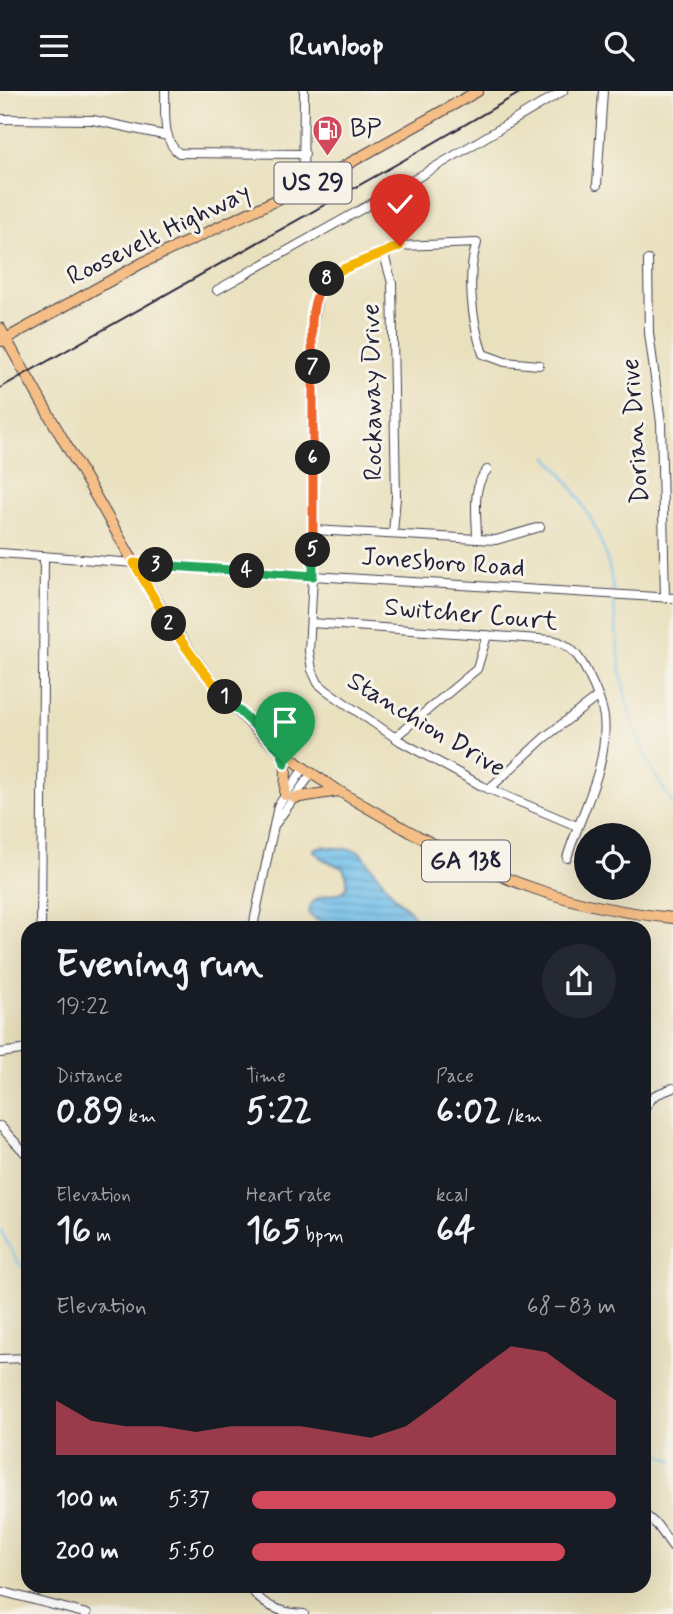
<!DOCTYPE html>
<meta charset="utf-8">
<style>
:root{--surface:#171b24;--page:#242831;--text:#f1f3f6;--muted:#9ea1a6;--accent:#d1495b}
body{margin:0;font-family:Mynerve,sans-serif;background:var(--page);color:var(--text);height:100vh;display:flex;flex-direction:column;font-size:26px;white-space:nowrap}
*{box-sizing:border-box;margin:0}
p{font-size:23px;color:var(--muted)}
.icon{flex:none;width:38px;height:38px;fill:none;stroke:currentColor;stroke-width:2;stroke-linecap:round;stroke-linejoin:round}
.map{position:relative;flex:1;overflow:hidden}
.side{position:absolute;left:21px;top:830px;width:630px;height:672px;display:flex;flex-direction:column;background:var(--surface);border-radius:21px;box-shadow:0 7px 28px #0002}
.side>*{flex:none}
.fabs{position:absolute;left:574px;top:732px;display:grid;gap:14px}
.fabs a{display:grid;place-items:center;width:77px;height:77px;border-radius:50%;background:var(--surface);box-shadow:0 7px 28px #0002;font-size:35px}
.pin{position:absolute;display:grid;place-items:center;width:60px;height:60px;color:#fff;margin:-72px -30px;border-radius:50% 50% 50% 0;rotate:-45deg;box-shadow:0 0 7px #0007}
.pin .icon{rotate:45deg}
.km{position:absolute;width:35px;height:35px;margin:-18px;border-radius:50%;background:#222;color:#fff;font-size:19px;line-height:35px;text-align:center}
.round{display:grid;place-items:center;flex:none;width:74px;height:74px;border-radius:37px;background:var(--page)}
.head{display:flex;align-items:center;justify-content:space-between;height:119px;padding:0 35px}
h1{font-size:38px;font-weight:700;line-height:52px}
.metrics{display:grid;grid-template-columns:repeat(3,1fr);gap:10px;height:119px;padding:7px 35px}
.metrics div{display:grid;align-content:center}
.metrics b{font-size:35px;font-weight:700}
.metrics small{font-size:19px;font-weight:400}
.metrics p{font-size:19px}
.chart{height:196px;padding:14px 35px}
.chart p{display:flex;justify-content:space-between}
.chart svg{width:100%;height:126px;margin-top:7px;fill:var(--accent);opacity:.7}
ul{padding:0 35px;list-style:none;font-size:23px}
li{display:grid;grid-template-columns:112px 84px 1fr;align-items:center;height:52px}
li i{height:18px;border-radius:9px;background:var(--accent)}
header{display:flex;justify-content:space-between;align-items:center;height:91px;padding:0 35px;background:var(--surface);font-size:32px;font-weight:700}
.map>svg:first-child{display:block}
.water{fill:url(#water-rules);stroke:#4a7194;stroke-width:2}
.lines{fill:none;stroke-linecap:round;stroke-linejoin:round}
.stream{stroke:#72c0ec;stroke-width:2}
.minor-casing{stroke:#403e4e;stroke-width:10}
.major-casing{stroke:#403e4e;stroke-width:12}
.minor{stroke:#fff;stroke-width:8}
.major{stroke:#f5be86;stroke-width:10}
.rail{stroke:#22223b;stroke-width:2}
.split-1-casing{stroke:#fff;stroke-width:14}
.split-2-casing{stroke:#fff;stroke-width:14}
.split-3-casing{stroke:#fff;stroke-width:14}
.split-4-casing{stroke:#fff;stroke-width:14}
.split-5-casing{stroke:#fff;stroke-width:14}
.split-6-casing{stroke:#fff;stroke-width:14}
.split-7-casing{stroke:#fff;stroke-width:14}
.split-8-casing{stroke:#fff;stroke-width:14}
.split-9-casing{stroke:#fff;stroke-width:14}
.split-1{stroke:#22a559;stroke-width:9}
.split-2{stroke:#f5b400;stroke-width:9}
.split-3{stroke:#f5b400;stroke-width:9}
.split-4{stroke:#22a559;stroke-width:9}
.split-5{stroke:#22a559;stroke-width:9}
.split-6{stroke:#f0652b;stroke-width:9}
.split-7{stroke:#f0652b;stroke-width:9}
.split-8{stroke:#f0652b;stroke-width:9}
.split-9{stroke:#f5b400;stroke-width:9}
.labels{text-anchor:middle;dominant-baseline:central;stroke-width:6;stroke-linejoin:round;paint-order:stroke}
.shield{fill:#f7f3e8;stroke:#62616f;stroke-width:2}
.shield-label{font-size:24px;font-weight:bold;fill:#22223b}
.poi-label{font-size:26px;fill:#22223b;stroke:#f7f3e8;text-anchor:start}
.street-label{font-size:26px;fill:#22223b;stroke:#f7f3e8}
</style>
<header><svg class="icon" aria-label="menu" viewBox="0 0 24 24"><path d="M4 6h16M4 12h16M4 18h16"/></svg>Runloop<svg class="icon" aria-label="search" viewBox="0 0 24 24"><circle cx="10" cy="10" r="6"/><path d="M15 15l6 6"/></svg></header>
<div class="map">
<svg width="673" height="1523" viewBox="0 0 673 1523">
<defs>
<pattern id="water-rules" width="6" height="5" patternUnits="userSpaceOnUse" patternTransform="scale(1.75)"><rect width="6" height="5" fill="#72c0ec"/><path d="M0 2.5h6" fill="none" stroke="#5d9cc0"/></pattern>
</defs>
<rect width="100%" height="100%" fill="#f7f3e8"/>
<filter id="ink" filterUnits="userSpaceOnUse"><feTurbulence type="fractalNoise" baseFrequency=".0143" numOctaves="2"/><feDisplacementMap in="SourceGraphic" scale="14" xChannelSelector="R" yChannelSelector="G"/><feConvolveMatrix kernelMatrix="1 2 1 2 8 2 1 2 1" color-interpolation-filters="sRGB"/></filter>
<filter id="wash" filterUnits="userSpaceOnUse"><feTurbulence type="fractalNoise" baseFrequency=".00686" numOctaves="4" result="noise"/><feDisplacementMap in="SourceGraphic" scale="28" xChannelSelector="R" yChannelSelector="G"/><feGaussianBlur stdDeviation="1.57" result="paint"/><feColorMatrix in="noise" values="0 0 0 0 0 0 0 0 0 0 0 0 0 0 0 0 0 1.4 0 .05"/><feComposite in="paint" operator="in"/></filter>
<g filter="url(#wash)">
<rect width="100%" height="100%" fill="#e9e0bd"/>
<path class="water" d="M 323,755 C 335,758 353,757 360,761 L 397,808 L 410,820 L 415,828 L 415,836 L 339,836 C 329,830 314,833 308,821 C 315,797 336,810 347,796 L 347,787 L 343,777 L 324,769 L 314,760 L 315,757 Z"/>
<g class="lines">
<g class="stream">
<path d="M 547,365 C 579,400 609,452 613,500"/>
<path d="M 614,510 C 619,587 627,647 673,712"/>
<polyline points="0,1138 17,1170 28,1181"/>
<polyline points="644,1355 673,1370"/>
</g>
</g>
</g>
<g filter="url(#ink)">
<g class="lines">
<defs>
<g id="minor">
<path d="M 165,0 C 166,19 161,50 179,62 L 305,63"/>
<polyline points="0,28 93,29 168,45"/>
<polyline points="597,94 603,0"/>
<polyline points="303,98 304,0"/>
<polyline points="383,160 392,192 396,406 393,442"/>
<polyline points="648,169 649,242 661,332 665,507"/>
<polyline points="217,199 410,91 563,0"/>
<path d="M 539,274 L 505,271 L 483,263 C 472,231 466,184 477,152 L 400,155 L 343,178 L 330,184 L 319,196 L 312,241 L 313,485 L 309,560 L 312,579 L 318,592 L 326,599 L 400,650 L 482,695 L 577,735"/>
<polyline points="313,439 496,449 540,436"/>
<path d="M 477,448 C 477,424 471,397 487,379"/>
<polyline points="0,462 313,485 673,507"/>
<path d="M 311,532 L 552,549 C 572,553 581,568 589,585 C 595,597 602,613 604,626 C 609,676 581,721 567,767"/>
<polyline points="395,646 477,578 487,544"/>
<polyline points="489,698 544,647 597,606"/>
<polyline points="276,732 311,683"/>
<polyline points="41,836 44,465"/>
<polyline points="253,836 278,715 304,677"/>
<polyline points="0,962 28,958"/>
<polyline points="644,1017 655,1004 673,997"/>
<polyline points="0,1035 28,1065"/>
<polyline points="0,1268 28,1267"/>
<polyline points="644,1423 657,1434 673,1456"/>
<path d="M 249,1494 C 260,1515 282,1522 304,1523"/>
<polyline points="0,1500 87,1523"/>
</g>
<g id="major">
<path d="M 0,237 C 36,302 73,366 110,430 C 154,507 194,580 259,641 C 307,685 362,714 418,745 C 504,792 575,817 673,827"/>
<polyline points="2,250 142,172 323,87 478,0"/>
<polyline points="282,660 286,679 285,704"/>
<polyline points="294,707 338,700"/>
</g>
</defs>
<use href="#minor" class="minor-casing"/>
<use href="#major" class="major-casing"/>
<use href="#minor" class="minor"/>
<use href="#major" class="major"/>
<polyline class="rail" points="0,297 404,69 523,0"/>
</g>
</g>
<g class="lines" filter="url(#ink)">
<defs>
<polyline id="split-1" points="225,606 281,660 285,673"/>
<polyline id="split-2" points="169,533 201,577 225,606"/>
<polyline id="split-3" points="156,474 134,472 169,533"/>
<polyline id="split-4" points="156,474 247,480"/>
<polyline id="split-5" points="247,480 313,485 313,459"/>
<polyline id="split-6" points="313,367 313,459"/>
<polyline id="split-7" points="313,276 313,367"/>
<path id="split-8" d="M 313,276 C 312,248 307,209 327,188"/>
<polyline id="split-9" points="327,188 343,178 400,155"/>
</defs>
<use href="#split-1" class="split-1-casing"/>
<use href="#split-2" class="split-2-casing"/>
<use href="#split-3" class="split-3-casing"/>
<use href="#split-4" class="split-4-casing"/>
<use href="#split-5" class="split-5-casing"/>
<use href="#split-6" class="split-6-casing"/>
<use href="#split-7" class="split-7-casing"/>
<use href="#split-8" class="split-8-casing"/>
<use href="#split-9" class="split-9-casing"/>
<use href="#split-1" class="split-1"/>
<use href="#split-2" class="split-2"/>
<use href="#split-3" class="split-3"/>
<use href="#split-4" class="split-4"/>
<use href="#split-5" class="split-5"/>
<use href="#split-6" class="split-6"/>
<use href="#split-7" class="split-7"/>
<use href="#split-8" class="split-8"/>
<use href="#split-9" class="split-9"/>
</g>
<defs>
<symbol id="fuel-pin" viewBox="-11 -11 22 30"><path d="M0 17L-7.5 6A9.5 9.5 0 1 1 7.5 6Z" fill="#d1495b" stroke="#f7f3e8"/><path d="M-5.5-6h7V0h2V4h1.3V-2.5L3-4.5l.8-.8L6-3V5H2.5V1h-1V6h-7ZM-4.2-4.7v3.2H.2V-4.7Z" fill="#fff"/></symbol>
</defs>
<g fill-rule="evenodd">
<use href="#fuel-pin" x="310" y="22" width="35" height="47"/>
</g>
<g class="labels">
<g class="shield">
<rect x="274.5" y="71.5" width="77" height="41" rx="5"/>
<rect x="422" y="749.5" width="88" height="41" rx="5"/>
</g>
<g class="shield-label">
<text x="313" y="92">US 29</text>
<text x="466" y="770">GA 138</text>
</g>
<g class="poi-label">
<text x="350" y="39">BP</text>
</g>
<g class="street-label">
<text transform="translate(159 144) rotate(-26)">Roosevelt Highway</text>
<text transform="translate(373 301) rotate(-91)">Rockaway Drive</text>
<text transform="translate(636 340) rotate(-94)">Dorian Drive</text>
<text transform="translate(443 472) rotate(4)">Jonesboro Road</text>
<text transform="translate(471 524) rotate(5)">Switcher Court</text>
<text transform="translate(426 634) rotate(31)">Stanchion Drive</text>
</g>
</g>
</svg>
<div class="fabs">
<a><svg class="icon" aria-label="locate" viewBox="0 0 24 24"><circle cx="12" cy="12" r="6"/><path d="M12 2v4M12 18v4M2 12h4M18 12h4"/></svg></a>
</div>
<div class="pin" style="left:285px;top:673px;background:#1e9e55"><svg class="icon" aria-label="arrive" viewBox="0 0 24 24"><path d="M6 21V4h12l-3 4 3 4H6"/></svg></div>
<div class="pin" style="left:400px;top:155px;background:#d93025"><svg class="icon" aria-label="check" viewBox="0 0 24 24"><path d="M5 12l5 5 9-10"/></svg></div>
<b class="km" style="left:225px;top:606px">1</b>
<b class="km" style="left:169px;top:533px">2</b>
<b class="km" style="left:156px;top:474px">3</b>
<b class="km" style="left:247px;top:480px">4</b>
<b class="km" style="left:313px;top:459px">5</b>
<b class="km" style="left:313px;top:367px">6</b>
<b class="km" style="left:313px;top:276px">7</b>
<b class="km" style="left:327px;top:188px">8</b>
<section class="side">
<div class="head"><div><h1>Evening run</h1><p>19:22</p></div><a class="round"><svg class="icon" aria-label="share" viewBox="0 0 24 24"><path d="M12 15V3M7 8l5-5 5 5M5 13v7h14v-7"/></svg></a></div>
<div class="metrics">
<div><p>Distance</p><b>0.89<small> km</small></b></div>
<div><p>Time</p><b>5:22</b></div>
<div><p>Pace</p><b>6:02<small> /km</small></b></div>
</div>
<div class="metrics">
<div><p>Elevation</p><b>16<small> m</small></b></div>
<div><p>Heart rate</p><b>165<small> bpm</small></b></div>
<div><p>kcal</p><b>64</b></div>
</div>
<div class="chart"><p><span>Elevation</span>68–83 m</p>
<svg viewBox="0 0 160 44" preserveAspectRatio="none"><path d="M0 44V25L10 32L20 34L30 34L40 36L50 34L60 34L70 34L80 36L90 38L100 34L110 25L120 15L130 6L140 8L150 17L160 25V44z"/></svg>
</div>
<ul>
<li><b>100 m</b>5:37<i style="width:100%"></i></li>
<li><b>200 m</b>5:50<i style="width:86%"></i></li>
</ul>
</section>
</div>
